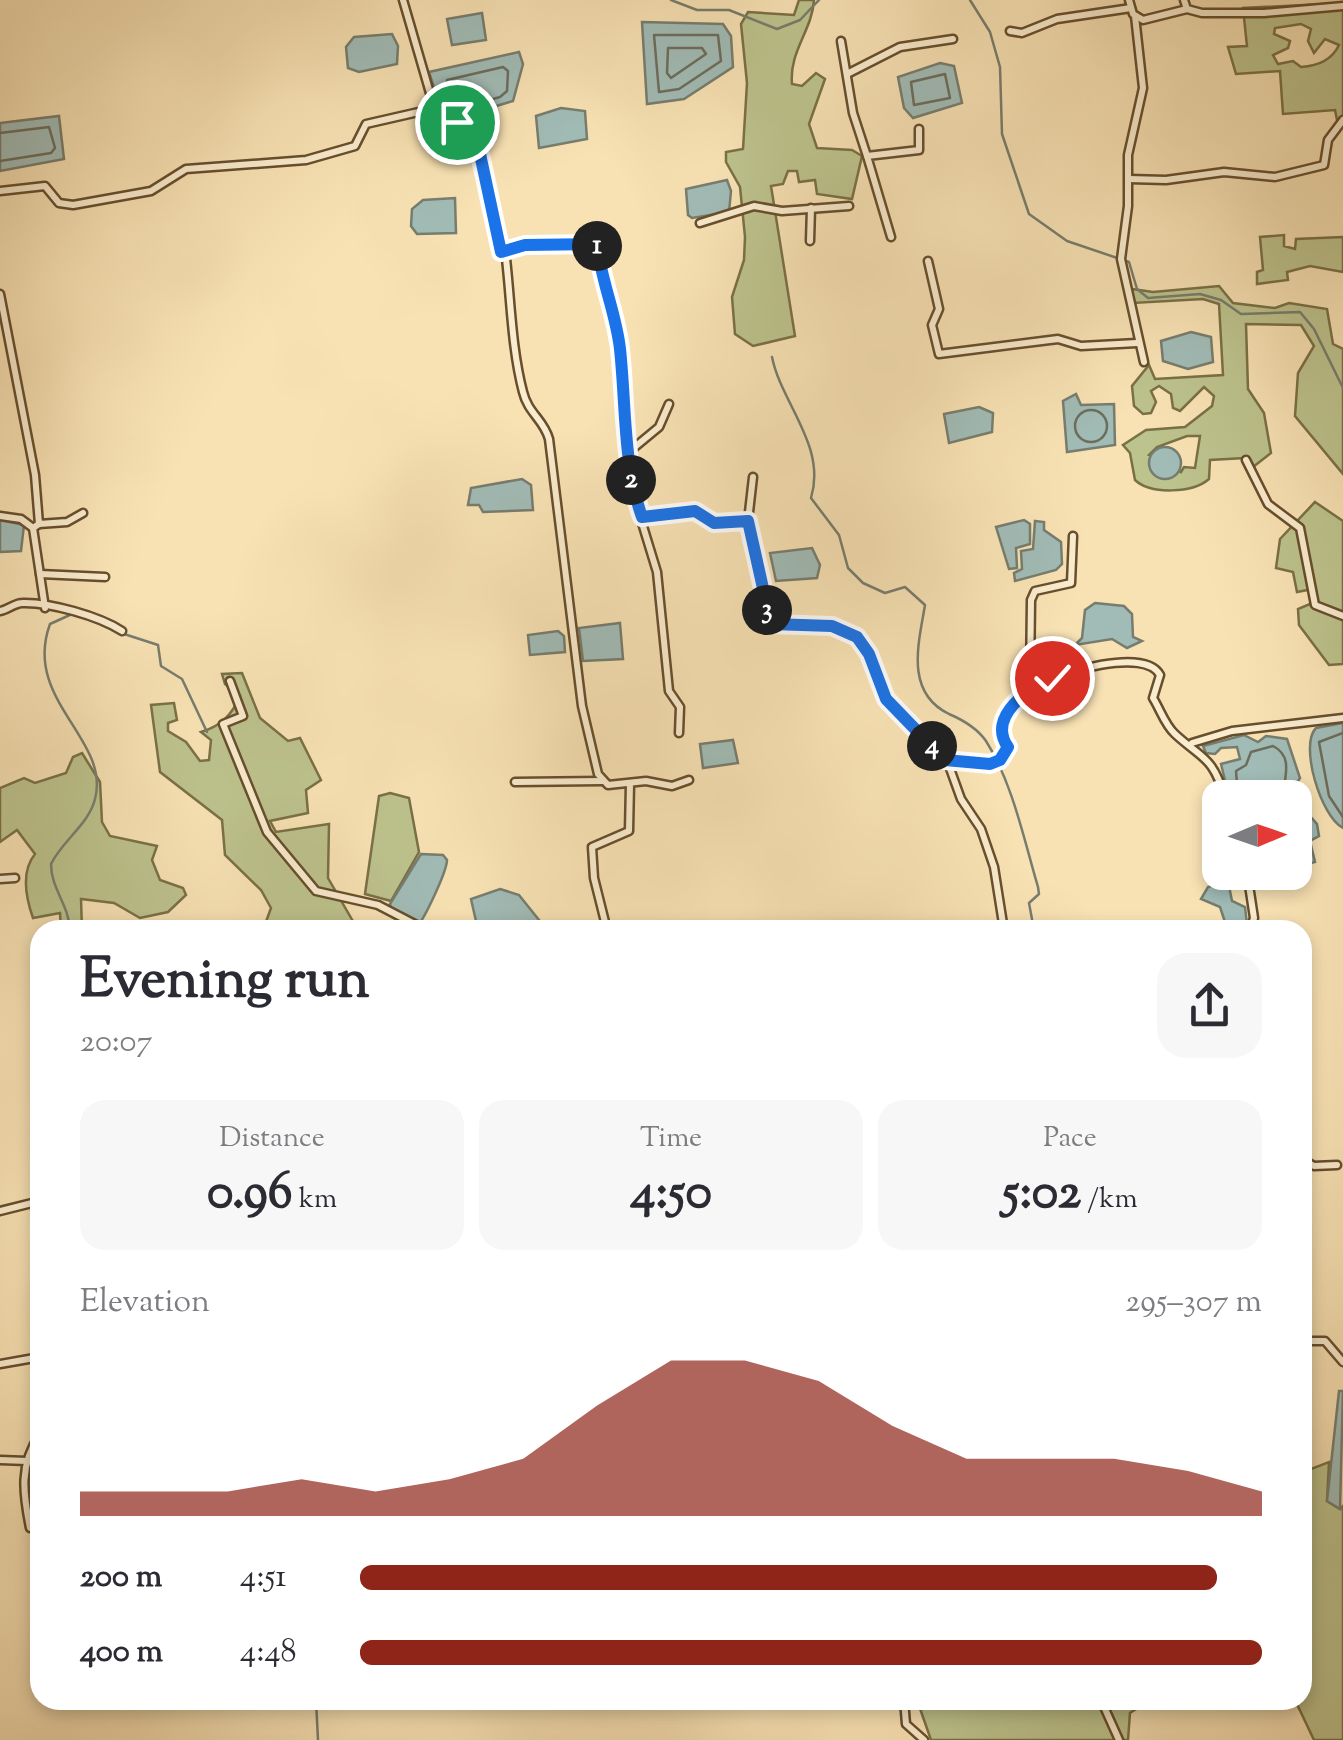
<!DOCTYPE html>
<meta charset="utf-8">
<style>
:root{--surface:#fff;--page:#f7f7f7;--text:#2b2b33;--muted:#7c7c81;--accent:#8f2418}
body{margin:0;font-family:"Sorts Mill Goudy",serif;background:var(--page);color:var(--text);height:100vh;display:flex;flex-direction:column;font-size:38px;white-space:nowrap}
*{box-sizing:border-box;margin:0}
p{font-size:32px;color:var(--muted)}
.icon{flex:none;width:55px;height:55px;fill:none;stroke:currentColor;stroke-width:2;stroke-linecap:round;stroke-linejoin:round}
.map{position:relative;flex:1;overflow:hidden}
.details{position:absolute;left:30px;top:920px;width:1282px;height:790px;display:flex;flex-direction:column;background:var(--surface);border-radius:30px;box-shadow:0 5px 15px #0003}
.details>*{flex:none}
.needle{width:65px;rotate:88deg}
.buttons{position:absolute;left:1202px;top:780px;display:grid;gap:20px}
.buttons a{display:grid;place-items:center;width:110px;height:110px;border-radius:20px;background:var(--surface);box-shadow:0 5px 15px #0003;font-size:50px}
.pin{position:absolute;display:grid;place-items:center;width:85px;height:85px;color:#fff;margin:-42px;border:5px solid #fff;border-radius:50%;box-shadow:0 2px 10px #0007}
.km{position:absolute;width:50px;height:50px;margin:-25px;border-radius:50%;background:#222;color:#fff;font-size:28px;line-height:50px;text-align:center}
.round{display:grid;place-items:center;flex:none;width:105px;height:105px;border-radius:30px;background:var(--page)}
.summary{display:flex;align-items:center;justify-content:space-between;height:170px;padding:0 50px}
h1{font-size:55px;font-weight:800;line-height:75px}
.stats{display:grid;grid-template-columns:repeat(3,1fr);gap:15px;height:170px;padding:10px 50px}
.stats div{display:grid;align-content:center;border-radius:25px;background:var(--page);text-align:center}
.stats b{font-size:50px;font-weight:800}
.stats small{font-size:28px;font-weight:400}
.stats p{font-size:28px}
.chart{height:280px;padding:20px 50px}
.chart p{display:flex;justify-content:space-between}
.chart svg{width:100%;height:180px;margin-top:10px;fill:var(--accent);opacity:.7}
ul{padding:0 50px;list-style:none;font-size:32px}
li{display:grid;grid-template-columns:160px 120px 1fr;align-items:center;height:75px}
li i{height:25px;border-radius:12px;background:var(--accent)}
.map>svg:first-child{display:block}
.green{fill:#bdc38d;stroke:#7a7046;stroke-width:2.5;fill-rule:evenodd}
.water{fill:#a1bcb7;stroke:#777d6e;stroke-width:2.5}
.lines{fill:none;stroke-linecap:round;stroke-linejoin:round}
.shore{stroke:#6c6d5c;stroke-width:2.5}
.stream{stroke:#777d6e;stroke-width:2.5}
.minor-casing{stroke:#674f2d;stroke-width:11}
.minor{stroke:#faecce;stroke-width:6}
.route-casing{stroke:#fff;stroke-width:20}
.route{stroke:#1a73e8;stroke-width:12}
</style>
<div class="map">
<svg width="1343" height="1740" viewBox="0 0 1343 1740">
<rect width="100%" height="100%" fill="#f8e2b4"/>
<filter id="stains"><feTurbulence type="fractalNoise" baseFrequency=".002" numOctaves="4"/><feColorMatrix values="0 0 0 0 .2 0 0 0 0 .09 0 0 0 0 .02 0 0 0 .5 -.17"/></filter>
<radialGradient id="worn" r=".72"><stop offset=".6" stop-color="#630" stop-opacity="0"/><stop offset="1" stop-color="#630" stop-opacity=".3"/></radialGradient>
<g class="green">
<path d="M 799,0 L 814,0 C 812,31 789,51 792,84 L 802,86 L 816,73 L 825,79 L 809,124 L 817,148 L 852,150 L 862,156 L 852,199 L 817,194 L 815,180 L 799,182 L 797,171 L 788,171 L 783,184 L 771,186 L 795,336 L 753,346 L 735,334 L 732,297 L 744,260 L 745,237 L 740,187 L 726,162 L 726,152 L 743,149 L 747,83 L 741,24 L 748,12 L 794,15 Z"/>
<path d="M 1343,3 L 1343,121 L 1337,120 L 1335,110 L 1283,114 L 1280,71 L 1236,74 L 1228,47 L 1247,46 L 1243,8 ZM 1301,24 L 1311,29 L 1308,41 L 1314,53 L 1325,39 L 1339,45 C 1332,60 1317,66 1301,67 L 1293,61 L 1278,64 L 1273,55 L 1288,48 L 1290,41 L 1274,34 L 1275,28 Z"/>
<polygon points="1284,235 1284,246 1295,249 1296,239 1343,237 1343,272 1310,266 1287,272 1288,280 1257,284 1257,272 1263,270 1260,237"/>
<path d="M 1219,286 L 1233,303 L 1275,308 L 1289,303 L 1327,309 L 1333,344 L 1343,349 L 1343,474 L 1295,416 L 1298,373 L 1314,346 L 1301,325 L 1246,324 L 1248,389 L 1264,413 L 1271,453 L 1253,467 L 1245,458 L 1210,460 L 1209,479 C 1193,493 1151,495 1135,480 L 1130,453 L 1123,445 L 1146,430 L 1185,427 L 1212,406 L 1214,396 L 1204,387 L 1180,411 L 1173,408 L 1171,394 L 1159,386 L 1151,391 L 1156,402 L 1151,413 L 1143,414 L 1134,406 L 1132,386 L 1149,365 L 1155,379 L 1223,375 L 1219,304 L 1203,299 L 1133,303 L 1132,289 L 1153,292 ZM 1187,436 L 1200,436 L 1195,468 L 1184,467 L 1181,472 L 1149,455 L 1157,447 Z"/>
<polygon points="1315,502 1343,521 1343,664 1329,665 1299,625 1298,609 1317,601 1313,589 1297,592 1293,572 1276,568 1280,539"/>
<path d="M 242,673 L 260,718 L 288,741 L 300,738 L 321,780 L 306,790 L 308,813 L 270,821 L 276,832 L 329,824 L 328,878 L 358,930 L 263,930 L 271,908 L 261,890 L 225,855 L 222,820 L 160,772 L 151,705 L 174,703 L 177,720 L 168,723 L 168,731 L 186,742 L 200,761 L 209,760 L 211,740 L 201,732 C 221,726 232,715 240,696 L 225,684 L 222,674 Z"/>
<path d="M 82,753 L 100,782 L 102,822 L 110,836 L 157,846 L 152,860 L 160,880 L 183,888 L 186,895 L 168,912 L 140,918 L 114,903 L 81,899 L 82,930 L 61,930 L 60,913 L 33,918 C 26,898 21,871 35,854 L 17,830 L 0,842 L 0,788 L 24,778 L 35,783 L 66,773 L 73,757 Z"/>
<polygon points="390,793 409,798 419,852 391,901 365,894 379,796"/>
<polygon points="1329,1462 1327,1501 1340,1509 1343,1506 1343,1740 1314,1740 1295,1700 1302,1700 1303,1472"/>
<polygon points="917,1700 1150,1700 1130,1713 1128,1740 931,1740"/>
</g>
<g class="water">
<polygon points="482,13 486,40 452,45 447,19"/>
<polygon points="642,22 723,24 731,36 733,67 684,99 647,104"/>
<polygon points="392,34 398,46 397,64 359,72 348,68 346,47 354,37"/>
<polygon points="519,52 523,64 513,101 460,117 438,100 429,72"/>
<polygon points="940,63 954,66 962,103 913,118 904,108 898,77"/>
<polygon points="561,108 585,111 587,139 539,148 536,116"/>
<polygon points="59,116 64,159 0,171 0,123"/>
<polygon points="727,180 731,191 729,212 692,218 688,215 686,189"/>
<polygon points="455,198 456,233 417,234 411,226 412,209 423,200"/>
<polygon points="1191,332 1211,337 1213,362 1188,369 1163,361 1161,341"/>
<polygon points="1076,394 1081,405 1114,404 1115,445 1067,452 1063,401"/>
<polygon points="979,407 993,413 992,432 949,443 944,414"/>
<circle cx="1165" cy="463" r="16"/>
<polygon points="522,479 531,485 533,510 483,512 479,505 468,505 471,488"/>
<polygon points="0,520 24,525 21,551 0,552"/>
<polygon points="1024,520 1030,524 1030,544 1016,548 1017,568 1009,569 996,527"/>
<polygon points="1035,521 1044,522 1044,530 1061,542 1062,564 1056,570 1015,581 1014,573 1022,569 1021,551 1033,549"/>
<polygon points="812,548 820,565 817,578 776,581 770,553"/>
<polygon points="1095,603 1124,606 1132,614 1133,637 1142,641 1127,648 1112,639 1075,645 1082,638 1085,610"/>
<polygon points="620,623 623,659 583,661 579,628"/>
<polygon points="558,631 564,636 565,652 530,655 528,635"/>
<path d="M 1343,723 L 1343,828 C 1321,817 1299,745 1316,728 Z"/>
<polygon points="1244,735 1258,742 1266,736 1287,739 1300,778 1292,791 1294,797 1229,797 1221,764 1240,759 1237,747 1221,748 1215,754 1206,753 1203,746"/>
<polygon points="733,740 738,763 703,768 700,744"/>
<polygon points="1295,799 1317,824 1319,836 1310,841 1315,862 1298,867"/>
<path d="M 421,854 L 443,855 L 447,860 C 447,871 426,915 419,924 L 392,911 L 390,904 Z"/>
<polygon points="1228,881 1232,901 1245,907 1247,924 1225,922 1220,907 1201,899 1208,887"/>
<polygon points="500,889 519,895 547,930 478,930 471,899"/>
<polygon points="1339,1391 1343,1391 1340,1509 1327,1501"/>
</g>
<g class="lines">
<g class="shore">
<polygon points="654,35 718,35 721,61 679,89 659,92"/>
<polygon points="668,48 702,48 706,54 671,78 667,73"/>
<polygon points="503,67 508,71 507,91 500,97 465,107 447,93 447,80"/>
<polygon points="945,74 950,98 914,105 911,82"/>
<polyline points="0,133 49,127 55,148 51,153 0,161"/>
<circle cx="1091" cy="426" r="16"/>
<polyline points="1343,733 1319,742 1329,796 1343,817"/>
<path d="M 1238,798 L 1236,771 L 1246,765 L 1251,752 L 1273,746 C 1295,757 1283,780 1283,798"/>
</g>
<g class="stream">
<polyline points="671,0 697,10 729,10 777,29 800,20 819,0"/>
<polyline points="970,0 990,32 1000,67 1002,134 1029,214 1067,241 1129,262 1137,289 1148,298 1200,294 1221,300 1241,314 1300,312 1314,329 1343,388"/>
<path d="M 772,357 C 781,403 827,446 811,498 L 839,535 L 848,568 L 863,583 L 885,593 L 905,587 L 925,605 C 919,642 904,692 949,714 C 963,720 977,728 986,741 C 1013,784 1024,840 1038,887 L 1039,894 L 1029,903 L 1034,930"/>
<polyline points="121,633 158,645 161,666 182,679 207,732"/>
<path d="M 70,930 C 69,905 51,889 51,864 C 62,841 89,824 95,799 C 111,739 22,700 50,624 L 72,614"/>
<polyline points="1095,930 1101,924"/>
<polyline points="40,1164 40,1181"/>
<polyline points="316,1700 318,1740"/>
</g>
<defs>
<g id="minor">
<polyline points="403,0 432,100 457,121 480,155 501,252 525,245 597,244 602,286 620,345 631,487 657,572 669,691 680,707 679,733"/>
<polyline points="1129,0 1133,14 1143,20 1187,9"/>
<polyline points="1184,0 1187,9 1202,13 1264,13 1343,6"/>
<polyline points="1135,16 1143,88 1128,155 1128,206 1121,259 1144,362"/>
<polyline points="1010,31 1022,33 1057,19 1131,8"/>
<polyline points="841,41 853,113 867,156"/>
<polyline points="847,74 900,47 953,39"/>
<polyline points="1129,179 1166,180 1224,172 1275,177 1324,165 1328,140 1343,120"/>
<polyline points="0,191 45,186 59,203 73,205 151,191 186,169 306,160 355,146 366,124 436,108"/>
<polyline points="700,223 754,206 782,211 849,206"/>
<polyline points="891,237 867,156 919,150 919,129"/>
<polyline points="810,241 811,208"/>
<path d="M 505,250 C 511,297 511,346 523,392 C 528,413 544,420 549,439 L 582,706 L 598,774 L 608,785 L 646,781 L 672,786 L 689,780"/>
<polyline points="928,261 939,309 932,325 939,354 1058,339 1081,346 1137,343"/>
<polyline points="0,294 35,475 39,524 67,522 83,513"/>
<polyline points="630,451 659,427 669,404"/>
<polyline points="1246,460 1268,504 1300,528 1315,605 1343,616"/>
<polyline points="753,477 748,521 771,623 832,626 848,631 865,648 886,699 948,763 961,799 981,829 994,867 1004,930"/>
<polyline points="0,516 21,519 33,528"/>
<polyline points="642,517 695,511 713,523 748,521"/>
<polyline points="39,524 33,528 45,608"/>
<path d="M 1073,536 L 1071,583 L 1035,591 L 1031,600 L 1030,679 L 1038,685 C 1061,672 1145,647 1160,675 L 1153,698 C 1160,709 1165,725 1175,734 C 1202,759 1213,756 1225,798"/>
<polyline points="40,574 105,577"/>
<path d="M 0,611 C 7,610 15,603 22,603 C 49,602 99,616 122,631"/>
<polyline points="230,681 243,716 223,724 267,832 316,891 378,905 426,930"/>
<polyline points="1192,743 1232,731 1343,718"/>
<path d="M 946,760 L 1001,760 L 1009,747 C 987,719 1021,706 1033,682"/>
<polyline points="515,782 602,781"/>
<polyline points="1247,872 1254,918 1250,930"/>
<polyline points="0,879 15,878"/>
<polyline points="607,930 594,878 592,847 629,831 630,784"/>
<polyline points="1302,1159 1314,1166 1337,1165"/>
<polyline points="0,1211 40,1201"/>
<polyline points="1302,1341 1325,1341 1343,1362"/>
<polyline points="0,1364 40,1357"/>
<polyline points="0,1460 27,1461"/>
<path d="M 30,1528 C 23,1493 19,1465 40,1434"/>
<polyline points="904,1700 906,1724 924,1740"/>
<polyline points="1101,1700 1119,1740"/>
</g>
</defs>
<use href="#minor" class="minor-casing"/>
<use href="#minor" class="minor"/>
</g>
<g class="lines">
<defs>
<path id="route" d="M 457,122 L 480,154 L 501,252 L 525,245 L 597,244 C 601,281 616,313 620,349 C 626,405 623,464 642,517 L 695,511 L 714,523 L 748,521 L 771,624 L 832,626 L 857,637 L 869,654 L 886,699 L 945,760 L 990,764 L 1000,760 L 1008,747 C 986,717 1030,687 1052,678"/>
</defs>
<use href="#route" class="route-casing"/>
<use href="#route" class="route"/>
</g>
<rect width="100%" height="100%" filter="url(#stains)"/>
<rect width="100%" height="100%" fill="url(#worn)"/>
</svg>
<div class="buttons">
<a><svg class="needle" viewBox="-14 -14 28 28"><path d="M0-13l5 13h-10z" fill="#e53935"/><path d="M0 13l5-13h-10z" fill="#7c7c81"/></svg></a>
</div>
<div class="pin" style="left:457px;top:122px;background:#1e9e55"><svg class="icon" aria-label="arrive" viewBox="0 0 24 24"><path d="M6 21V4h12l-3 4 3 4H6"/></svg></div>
<div class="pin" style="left:1052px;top:678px;background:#d93025"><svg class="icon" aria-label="check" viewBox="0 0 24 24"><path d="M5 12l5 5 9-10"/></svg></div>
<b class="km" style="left:597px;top:246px">1</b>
<b class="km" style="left:631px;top:480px">2</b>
<b class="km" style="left:767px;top:610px">3</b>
<b class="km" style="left:932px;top:746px">4</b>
<section class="details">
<div class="summary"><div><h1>Evening run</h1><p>20:07</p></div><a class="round"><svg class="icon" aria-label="share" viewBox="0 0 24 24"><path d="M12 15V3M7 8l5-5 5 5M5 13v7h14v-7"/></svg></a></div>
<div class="stats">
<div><p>Distance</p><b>0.96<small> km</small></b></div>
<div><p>Time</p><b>4:50</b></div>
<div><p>Pace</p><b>5:02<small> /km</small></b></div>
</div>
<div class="chart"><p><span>Elevation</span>295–307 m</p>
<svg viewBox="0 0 160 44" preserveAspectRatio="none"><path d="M0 44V38L10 38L20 38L30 35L40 38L50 35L60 30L70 17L80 6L90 6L100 11L110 22L120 30L130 30L140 30L150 33L160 38V44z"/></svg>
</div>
<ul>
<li><b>200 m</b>4:51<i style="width:95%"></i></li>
<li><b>400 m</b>4:48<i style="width:100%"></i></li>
</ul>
</section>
</div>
